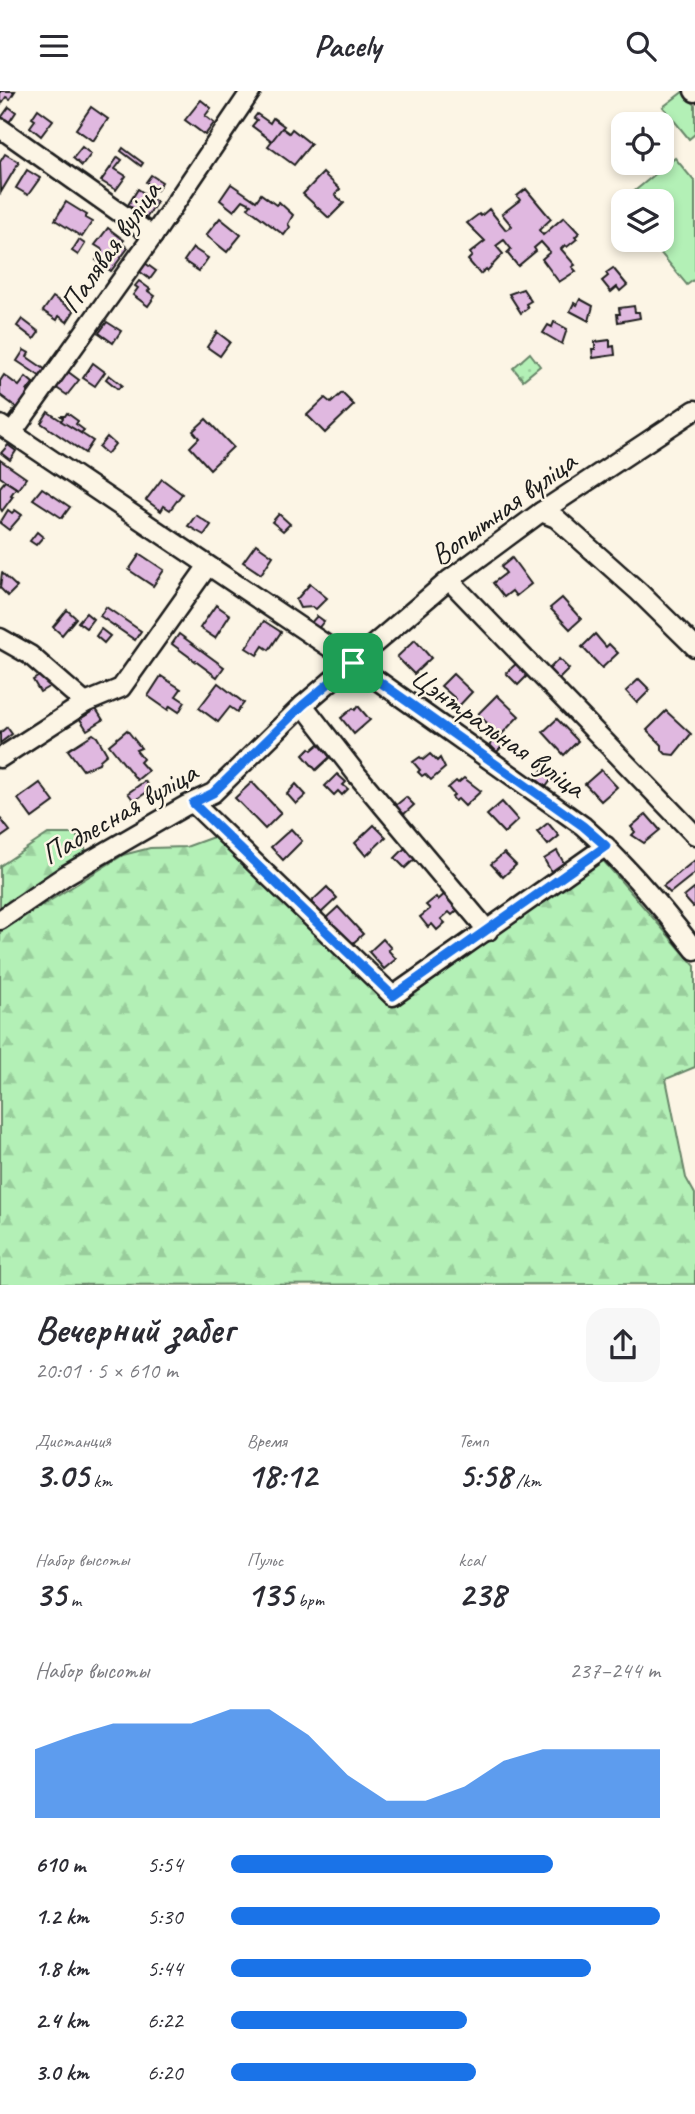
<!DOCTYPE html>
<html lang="ru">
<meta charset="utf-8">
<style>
:root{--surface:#fff;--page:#f7f7f7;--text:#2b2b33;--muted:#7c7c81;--accent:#1a73e8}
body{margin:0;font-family:Caveat,sans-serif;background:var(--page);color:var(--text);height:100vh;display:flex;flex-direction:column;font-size:26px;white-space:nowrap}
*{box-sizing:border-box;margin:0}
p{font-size:23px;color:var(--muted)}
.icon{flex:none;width:38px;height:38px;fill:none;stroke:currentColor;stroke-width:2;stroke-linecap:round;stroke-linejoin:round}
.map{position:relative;height:1194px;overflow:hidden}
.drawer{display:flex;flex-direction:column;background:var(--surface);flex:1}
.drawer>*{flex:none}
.fabs{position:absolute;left:611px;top:21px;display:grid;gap:14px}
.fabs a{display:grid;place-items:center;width:63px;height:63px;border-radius:14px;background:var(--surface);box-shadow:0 4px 10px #0003;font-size:35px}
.pin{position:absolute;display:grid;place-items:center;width:60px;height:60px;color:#fff;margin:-30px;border-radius:14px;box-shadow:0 4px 10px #0006}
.round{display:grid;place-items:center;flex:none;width:74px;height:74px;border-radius:21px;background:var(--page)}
.head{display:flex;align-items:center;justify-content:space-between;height:119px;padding:0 35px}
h1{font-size:38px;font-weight:700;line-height:52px}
.metrics{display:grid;grid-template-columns:repeat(3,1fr);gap:10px;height:119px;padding:7px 35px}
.metrics div{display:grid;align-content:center}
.metrics b{font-size:35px;font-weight:700}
.metrics small{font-size:19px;font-weight:400}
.metrics p{font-size:19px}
.chart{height:196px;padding:14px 35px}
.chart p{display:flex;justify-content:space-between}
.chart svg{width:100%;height:126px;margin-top:7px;fill:var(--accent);opacity:.7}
ul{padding:0 35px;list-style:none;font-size:23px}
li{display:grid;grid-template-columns:112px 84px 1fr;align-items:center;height:52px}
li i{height:18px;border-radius:9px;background:var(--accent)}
header{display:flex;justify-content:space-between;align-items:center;height:91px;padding:0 35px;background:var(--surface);font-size:32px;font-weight:700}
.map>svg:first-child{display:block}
.green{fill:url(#green-dots);stroke:#688669;stroke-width:2}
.forest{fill:url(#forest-firs);stroke:#688669;stroke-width:2}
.pitch{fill:#b3f0b6;stroke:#688669;stroke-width:2}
.building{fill:#e0b8e0;stroke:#1c1c1c;stroke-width:2}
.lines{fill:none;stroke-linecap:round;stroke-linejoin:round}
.minor-casing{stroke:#1c1c1c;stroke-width:23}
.minor{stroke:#fcf5e5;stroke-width:18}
.route-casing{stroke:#fff;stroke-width:14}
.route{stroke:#1a73e8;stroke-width:9}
.labels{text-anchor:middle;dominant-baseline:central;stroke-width:5;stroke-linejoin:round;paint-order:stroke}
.street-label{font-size:30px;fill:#1c1c1c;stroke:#fcf5e5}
</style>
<header><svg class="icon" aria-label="menu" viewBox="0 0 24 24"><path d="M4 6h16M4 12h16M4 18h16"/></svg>Pacely<svg class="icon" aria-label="search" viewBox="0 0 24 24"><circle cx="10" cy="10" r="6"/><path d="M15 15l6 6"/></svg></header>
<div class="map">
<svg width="695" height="1194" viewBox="0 0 695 1194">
<defs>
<pattern id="green-dots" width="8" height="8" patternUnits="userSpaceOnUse" patternTransform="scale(1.75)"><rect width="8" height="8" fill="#b3f0b6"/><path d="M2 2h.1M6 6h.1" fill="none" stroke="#99cd9c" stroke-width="1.8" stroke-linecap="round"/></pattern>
<pattern id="forest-firs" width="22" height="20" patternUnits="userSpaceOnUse" patternTransform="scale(1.75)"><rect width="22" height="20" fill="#b3f0b6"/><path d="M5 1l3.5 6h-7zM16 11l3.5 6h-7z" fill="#99cd9c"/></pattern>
</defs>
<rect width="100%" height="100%" fill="#fcf5e5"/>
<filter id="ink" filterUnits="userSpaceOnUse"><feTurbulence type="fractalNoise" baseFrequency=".0143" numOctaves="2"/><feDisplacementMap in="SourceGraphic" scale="14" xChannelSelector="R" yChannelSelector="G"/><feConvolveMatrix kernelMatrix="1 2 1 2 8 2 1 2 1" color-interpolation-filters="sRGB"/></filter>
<g filter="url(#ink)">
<polygon class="green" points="530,262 540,275 523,289 513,277"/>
<g class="forest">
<polygon points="48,743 75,743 90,765 0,822 0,775"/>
<polygon points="216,745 393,910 600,766 695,875 695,976 666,988 686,1087 695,1103 695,1193 0,1194 0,841 123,764 150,757 186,756"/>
</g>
<g class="pitch">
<polygon points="684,0 695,14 695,43 689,48 663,16"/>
<polygon points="675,67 695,91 695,188 687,194 650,149 662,149 662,110 623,110 623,115 620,112"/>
</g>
<g class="building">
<polygon points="0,0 15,0 10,8 6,6 0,15"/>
<polygon points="201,9 211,17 205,25 214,32 205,44 185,29"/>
<polygon points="9,16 16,21 8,33 1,27"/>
<polygon points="91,16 108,28 93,50 76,38"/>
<polygon points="38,18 53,29 41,45 30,36 35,29 32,27"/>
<polygon points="257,23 270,32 273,27 284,35 272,50 252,35 257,29 254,27"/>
<polygon points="282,37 289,42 292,38 311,53 294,74 268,55"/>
<polygon points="82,56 91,63 82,75 73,67"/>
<polygon points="123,57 143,72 141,75 121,60"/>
<polygon points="5,63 19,71 1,101 0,71"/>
<polygon points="118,66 122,69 115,78 126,85 116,99 101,90"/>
<polygon points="27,79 40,87 28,104 16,97"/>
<polygon points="323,82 340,98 335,104 344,112 329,127 303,103"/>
<polygon points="151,84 162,91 157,99 146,91"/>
<polygon points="231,93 256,110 261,103 276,114 279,111 293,124 288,133 290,136 284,144 248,117 251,113 243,109 234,120 220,109"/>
<polygon points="138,98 157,111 147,126 128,114"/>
<polygon points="526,98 551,128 539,139 543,144 564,126 579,142 575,146 577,148 567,156 565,154 561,158 575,174 572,176 576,180 559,191 542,168 550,161 541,151 534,157 536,160 518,175 507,162 511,158 504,149 496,155 503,163 487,180 486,178 480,183 468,169 472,165 470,162 485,150 467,132 479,123 481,125 489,118 506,139 512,135 502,123 520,109 517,105"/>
<polygon points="66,111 87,124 85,127 92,131 82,146 55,129"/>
<polygon points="220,127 241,144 227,161 206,144"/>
<polygon points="108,137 124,149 121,152 128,157 111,180 96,169 103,159 95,154"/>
<polygon points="79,149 85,153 78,164 72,160"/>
<polygon points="193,157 208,167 199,180 184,170"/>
<polygon points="145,172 156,180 150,188 139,180"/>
<polygon points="613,177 627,194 620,200 617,196 611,201 602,190 608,185 606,182"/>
<polygon points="139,190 150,198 148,200 155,205 148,215 133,204 138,197 135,195"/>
<polygon points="523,198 531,210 526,213 528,217 521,222 509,203"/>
<polygon points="53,206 74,220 67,231 59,225 57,229 43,220"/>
<polygon points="580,208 593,215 589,230 570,220 574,212 577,214"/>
<polygon points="634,215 635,221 639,221 640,227 618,231 617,223 620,223 619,217"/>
<polygon points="22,228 39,241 34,248 17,235"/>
<polygon points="107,231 121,240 113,252 99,242"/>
<polygon points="554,231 567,238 562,253 543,242 548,234 552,236"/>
<polygon points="217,241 230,251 220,265 207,256"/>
<polygon points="610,249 610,256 614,255 615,264 593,267 592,258 595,258 595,251"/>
<polygon points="24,259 29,262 27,266 46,279 41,286 17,270"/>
<polygon points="93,272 105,281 95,295 83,287"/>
<polygon points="67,280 79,289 67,304 55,296"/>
<polygon points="4,284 19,295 26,286 33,292 27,300 35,306 13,336 6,330 16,316 0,304 0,290"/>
<polygon points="109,284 122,294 118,298 106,288"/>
<polygon points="342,302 354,314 325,342 307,324 325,307 331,312"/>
<polygon points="48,321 93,350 85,362 41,332"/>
<polygon points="67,322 78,330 76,333 84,339 81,342 61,330 63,327 61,325 65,325"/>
<polygon points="206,328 233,356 210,378 190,356 199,347 193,340"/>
<polygon points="107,346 115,353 107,363 99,356"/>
<polygon points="8,354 16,360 10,369 1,362"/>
<polygon points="0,369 26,387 18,398 0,386"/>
<polygon points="162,388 182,403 170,419 164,415 161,420 146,409"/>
<polygon points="5,390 16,397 11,404 13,405 2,420 0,417 0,396"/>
<polygon points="42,397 70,416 62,427 33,408"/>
<polygon points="8,419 12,422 15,419 22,424 9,439 0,432"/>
<polygon points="279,423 290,433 283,440 272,431"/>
<polygon points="196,424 211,434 204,444 188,435"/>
<polygon points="37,441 43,446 36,454 30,450"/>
<polygon points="256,453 273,465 261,483 243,471"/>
<polygon points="140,463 164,479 153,495 129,479"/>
<polygon points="512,467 531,493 516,505 512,500 504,506 493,492 506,482 501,476"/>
<polygon points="2,482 17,496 8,505 0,497"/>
<polygon points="310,493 327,507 316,518 313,516 300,517 296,509"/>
<polygon points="562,507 581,528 570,538 550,517"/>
<polygon points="216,514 230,524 215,547 200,537"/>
<polygon points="106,516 141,540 135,549 100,525"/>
<polygon points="67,519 76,527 62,544 53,536"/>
<polygon points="86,522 93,528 86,537 78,531"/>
<polygon points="317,525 324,530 316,540 309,534"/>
<polygon points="264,530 281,541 269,559 263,555 257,564 246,557"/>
<polygon points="101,538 110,545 104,552 96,545"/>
<polygon points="179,543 224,576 217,586 172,553"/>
<polygon points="595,543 606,556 609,553 618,562 602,577 582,556"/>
<polygon points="415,549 431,567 414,583 397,566"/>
<polygon points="559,568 569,578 557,590 547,580"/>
<polygon points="518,571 529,583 518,594 506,582"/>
<polygon points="44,582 52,594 40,601 33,589"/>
<polygon points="453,583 472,601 458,616 453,611 456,608 441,595"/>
<polygon points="161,585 181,598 176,605 185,611 179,621 170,615 168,619 148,605"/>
<polygon points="639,588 650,599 637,612 626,600"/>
<polygon points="218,592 244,612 237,621 230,616 218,631 199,617"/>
<polygon points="497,604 519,625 500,645 478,623"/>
<polygon points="358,615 370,629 354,643 341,627 353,617 355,619"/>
<polygon points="96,618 103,629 87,639 80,628"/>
<polygon points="666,620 691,643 674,664 666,663 662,659 662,654 647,639"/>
<polygon points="557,628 578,650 564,664 543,641"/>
<polygon points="7,636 12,643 0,652 0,642"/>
<polygon points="127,639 141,657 136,659 143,668 140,671 148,680 137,689 109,654"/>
<polygon points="93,643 97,646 107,663 100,669 99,672 83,679 68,659"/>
<polygon points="497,646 505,652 497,661 490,654"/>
<polygon points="319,653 330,666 316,679 303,664 310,657 312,659"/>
<polygon points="430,663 437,670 440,667 445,677 431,689 425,683 422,685 418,681 420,679 413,671 420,666 423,669"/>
<polygon points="543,678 553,686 546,696 536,688"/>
<polygon points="601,679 617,696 601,710 585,693"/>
<polygon points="337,683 346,691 343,694 348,698 342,704 338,700 334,704 325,695"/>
<polygon points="464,687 481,700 465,715 458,708 455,710 452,706 454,704 448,697 456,690 458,692"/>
<polygon points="145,690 150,699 134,710 128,702"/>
<polygon points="252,691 281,722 265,738 235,707"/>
<polygon points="40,692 54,711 32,727 18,708"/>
<polygon points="296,693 306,704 296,713 287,703"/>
<polygon points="406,706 414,714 403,724 395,715"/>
<polygon points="502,711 518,729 504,742 487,724"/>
<polygon points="646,723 660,739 644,752 632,744 635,741 631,736"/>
<polygon points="0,727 10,740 0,747"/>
<polygon points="548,732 559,745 548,754 537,741"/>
<polygon points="374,734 386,746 366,765 355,752"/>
<polygon points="291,738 302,750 283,769 271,756"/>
<polygon points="406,756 416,767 405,777 395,767"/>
<polygon points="557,760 567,777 553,784 544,768"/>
<polygon points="504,762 516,774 503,786 491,773"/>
<polygon points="695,769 695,782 670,802 663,795"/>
<polygon points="327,796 337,807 321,822 311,811"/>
<polygon points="695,797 695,815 693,816 684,806"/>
<polygon points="446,802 460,817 452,824 449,821 441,828 445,832 437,839 432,833 428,836 420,826 430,818 426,814 436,806 438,809"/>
<polygon points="338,816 363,843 351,854 326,827"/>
<polygon points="383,848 391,857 388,859 396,868 384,878 369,861"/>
</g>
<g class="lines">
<defs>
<g id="minor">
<polyline points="694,0 695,1"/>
<polyline points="0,37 153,145"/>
<path d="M 0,334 L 353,572 L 583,735 C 625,772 661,815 695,859"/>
<polyline points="12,342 153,145 251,0"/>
<polyline points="541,421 556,427 639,501 695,556"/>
<polyline points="449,489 695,744"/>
<polyline points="0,547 30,564 85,612"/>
<polyline points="303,614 358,685 488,840"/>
<polyline points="0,667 85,612 121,597 207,476"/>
<polyline points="193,712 393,905 606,755"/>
<polyline points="0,829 66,784 185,715 213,702 303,614 449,489 541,421 695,319"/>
</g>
</defs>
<use href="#minor" class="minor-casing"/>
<use href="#minor" class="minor"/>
</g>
</g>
<g class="lines" filter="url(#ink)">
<defs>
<polygon id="route" points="353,572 583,735 606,755 393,905 193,712 213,702 303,614"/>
</defs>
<use href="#route" class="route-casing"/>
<use href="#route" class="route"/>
</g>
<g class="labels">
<g class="street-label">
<text transform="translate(110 156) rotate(-55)">Палявая вуліца</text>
<text transform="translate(503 417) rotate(-36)">Вопытная вуліца</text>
<text transform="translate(498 641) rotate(35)">Цэнтральная вуліца</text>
<text transform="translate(119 722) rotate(-30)">Падлесная вуліца</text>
</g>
</g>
</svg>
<div class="fabs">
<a><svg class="icon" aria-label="locate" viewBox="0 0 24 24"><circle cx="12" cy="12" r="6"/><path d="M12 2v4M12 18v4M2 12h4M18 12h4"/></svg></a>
<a><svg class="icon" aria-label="layers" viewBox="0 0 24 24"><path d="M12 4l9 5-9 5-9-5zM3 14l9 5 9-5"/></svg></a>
</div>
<div class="pin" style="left:353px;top:572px;background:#1e9e55"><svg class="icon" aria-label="arrive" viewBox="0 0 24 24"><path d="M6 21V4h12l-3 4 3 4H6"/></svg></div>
</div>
<section class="drawer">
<div class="head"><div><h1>Вечерний забег</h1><p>20:01 · 5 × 610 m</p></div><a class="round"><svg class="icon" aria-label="share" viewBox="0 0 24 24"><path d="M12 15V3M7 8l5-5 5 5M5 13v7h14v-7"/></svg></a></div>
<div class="metrics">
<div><p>Дистанция</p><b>3.05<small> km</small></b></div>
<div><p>Время</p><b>18:12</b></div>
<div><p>Темп</p><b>5:58<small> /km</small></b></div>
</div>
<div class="metrics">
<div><p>Набор высоты</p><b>35<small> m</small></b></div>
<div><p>Пульс</p><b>135<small> bpm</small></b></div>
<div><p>kcal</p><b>238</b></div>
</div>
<div class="chart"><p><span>Набор высоты</span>237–244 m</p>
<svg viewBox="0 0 160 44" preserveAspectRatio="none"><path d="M0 44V20L10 15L20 11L30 11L40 11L50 6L60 6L70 15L80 29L90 38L100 38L110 33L120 24L130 20L140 20L150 20L160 20V44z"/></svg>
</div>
<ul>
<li><b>610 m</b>5:54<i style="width:75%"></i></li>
<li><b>1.2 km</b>5:30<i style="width:100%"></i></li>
<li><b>1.8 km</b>5:44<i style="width:84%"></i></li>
<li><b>2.4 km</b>6:22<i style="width:55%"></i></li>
<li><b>3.0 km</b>6:20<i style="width:57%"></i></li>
</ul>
</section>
